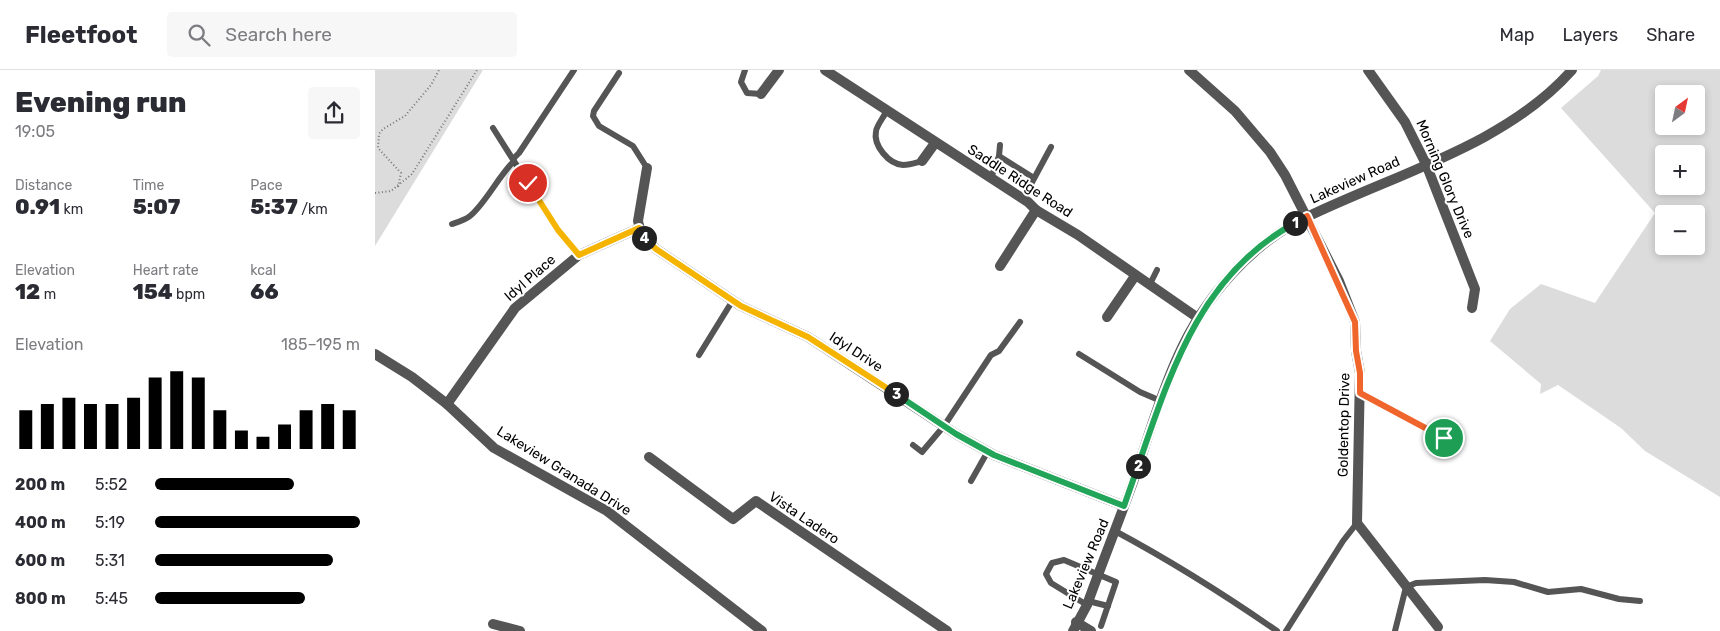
<!DOCTYPE html>
<meta charset="utf-8">
<style>
:root{--surface:#fff;--page:#f7f7f7;--text:#2b2b33;--muted:#7c7c81;--line:#e1e1e2;--accent:#000}
body{margin:0;font-family:Rubik,sans-serif;background:var(--page);color:var(--text);height:100vh;display:flex;flex-direction:column;font-size:19px;white-space:nowrap}
*{box-sizing:border-box;margin:0}
p{font-size:16px;color:var(--muted)}
.icon{flex:none;width:28px;height:28px;fill:none;stroke:currentColor;stroke-width:2;stroke-linecap:round;stroke-linejoin:round}
.map{position:relative;flex:1;overflow:hidden}
.drawer{display:flex;flex-direction:column;background:var(--surface);width:375px}
.drawer>*{flex:none}
.needle{width:32px;rotate:33deg}
.controls{position:absolute;left:1280px;top:15px;display:grid;gap:10px}
.controls a{display:grid;place-items:center;width:50px;height:50px;border-radius:5px;background:var(--surface);box-shadow:0 2px 8px #0003;font-size:25px}
.pin{position:absolute;display:grid;place-items:center;width:42px;height:42px;color:#fff;margin:-21px;border:2px solid #fff;border-radius:50%;box-shadow:0 1px 5px #0007}
.km{position:absolute;width:25px;height:25px;margin:-12px;border-radius:50%;background:#222;color:#fff;font-size:14px;line-height:25px;text-align:center}
.round{display:grid;place-items:center;flex:none;width:52px;height:52px;border-radius:5px;background:var(--page)}
.summary{display:flex;align-items:center;justify-content:space-between;height:85px;padding:0 15px}
h1{font-size:28px;font-weight:800;line-height:38px}
.figures{display:grid;grid-template-columns:repeat(3,1fr);gap:8px;height:85px;padding:5px 15px}
.figures div{display:grid;align-content:center}
.figures b{font-size:21px;font-weight:800}
.figures small{font-size:14px;font-weight:400}
.figures p{font-size:14px}
.chart{height:140px;padding:10px 15px}
.chart p{display:flex;justify-content:space-between}
.chart svg{width:100%;height:90px;margin-top:5px;stroke:var(--accent);stroke-width:6}
ul{padding:0 15px;list-style:none;font-size:16px}
li{display:grid;grid-template-columns:80px 60px 1fr;align-items:center;height:38px}
li i{height:12px;border-radius:6px;background:var(--accent)}
header{display:flex;align-items:center;gap:30px;box-sizing:border-box;height:70px;padding:0 25px;background:var(--surface);border-bottom:1px solid var(--line)}
header strong{font-size:24px}
nav{display:flex;gap:28px;margin-inline-start:auto;font-size:18px}
.search{width:350px;height:45px;background:var(--page);display:flex;align-items:center;gap:12px;box-sizing:border-box;padding:0 18px;border-radius:5px;color:var(--muted);font-size:19px}
main{display:flex;flex:1;min-height:0}
.map>svg:first-child{display:block}
.green{fill:#dcdcdc;fill-rule:evenodd}
.lines{fill:none;stroke-linecap:round;stroke-linejoin:round}
.path{stroke:#777;stroke-width:2;stroke-dasharray:1 2.5;stroke-linecap:butt}
.service{stroke:#555;stroke-width:6}
.minor{stroke:#555;stroke-width:10}
.tertiary{stroke:#555;stroke-width:10}
.split-1-casing{stroke:#fff;stroke-width:10}
.split-2-casing{stroke:#fff;stroke-width:10}
.split-3-casing{stroke:#fff;stroke-width:10}
.split-4-casing{stroke:#fff;stroke-width:10}
.split-5-casing{stroke:#fff;stroke-width:10}
.split-1{stroke:#f0652b;stroke-width:6}
.split-2{stroke:#22a559;stroke-width:6}
.split-3{stroke:#22a559;stroke-width:6}
.split-4{stroke:#f5b400;stroke-width:6}
.split-5{stroke:#f5b400;stroke-width:6}
.labels{text-anchor:middle;dominant-baseline:central;stroke-width:4;stroke-linejoin:round;paint-order:stroke}
.street-label{font-size:14px;fill:#000;stroke:#fff}
</style>
<header>
<strong>Fleetfoot</strong>
<div class="search"><svg class="icon" aria-label="search" viewBox="0 0 24 24"><circle cx="10" cy="10" r="6"/><path d="M15 15l6 6"/></svg>Search here</div>
<nav><a>Map</a><a>Layers</a><a>Share</a></nav>
</header>
<main>
<section class="drawer">
<div class="summary"><div><h1>Evening run</h1><p>19:05</p></div><a class="round"><svg class="icon" aria-label="share" viewBox="0 0 24 24"><path d="M12 15V3M7 8l5-5 5 5M5 13v7h14v-7"/></svg></a></div>
<div class="figures">
<div><p>Distance</p><b>0.91<small> km</small></b></div>
<div><p>Time</p><b>5:07</b></div>
<div><p>Pace</p><b>5:37<small> /km</small></b></div>
</div>
<div class="figures">
<div><p>Elevation</p><b>12<small> m</small></b></div>
<div><p>Heart rate</p><b>154<small> bpm</small></b></div>
<div><p>kcal</p><b>66</b></div>
</div>
<div class="chart"><p><span>Elevation</span>185–195 m</p>
<svg viewBox="0 0 160 44" preserveAspectRatio="none"><path d="M5 44V25M15 44V22M25 44V19M35 44V22M45 44V22M55 44V19M65 44V9M75 44V6M85 44V9M95 44V25M105 44V35M115 44V38M125 44V32M135 44V25M145 44V22M155 44V25"/></svg>
</div>
<ul>
<li><b>200 m</b>5:52<i style="width:68%"></i></li>
<li><b>400 m</b>5:19<i style="width:100%"></i></li>
<li><b>600 m</b>5:31<i style="width:87%"></i></li>
<li><b>800 m</b>5:45<i style="width:73%"></i></li>
</ul>
</section>
<div class="map">
<svg width="1345" height="561" viewBox="0 0 1345 561">
<rect width="100%" height="100%" fill="#fff"/>
<g class="green">
<polygon points="0,0 108,0 0,176"/>
<path d="M 1226,0 L 1345,0 L 1345,427 L 1270,381 L 1246,358 L 1183,315 L 1165,324 L 1166,314 L 1115,271 L 1135,239 L 1166,214 L 1220,233 L 1280,143 L 1186,38 L 1223,6 ZM 1289,24 L 1321,24 L 1321,56 L 1289,56 ZM 1289,84 L 1321,84 L 1321,116 L 1289,116 ZM 1289,144 L 1321,144 L 1321,176 L 1289,176 Z"/>
</g>
<g class="lines">
<g class="path">
<polyline points="23,117 26,103 3,78 4,64 8,59 30,46 56,15 64,0"/>
<polyline points="0,123 16,121 37,104 102,0"/>
</g>
<g class="service">
<polyline points="370,0 366,12 372,23 386,24"/>
<polyline points="244,3 219,41 218,46 224,56 258,76 272,98"/>
<path d="M 512,40 C 509,47 502,55 501,61 C 498,76 514,94 528,95 C 535,95 540,93 547,91"/>
<polyline points="118,58 173,145 204,185"/>
<polyline points="624,86 625,75"/>
<polyline points="138,89 144,83 199,0"/>
<polyline points="616,108 624,86 659,108"/>
<polyline points="648,129 676,77"/>
<path d="M 77,154 C 83,152 90,150 95,146 C 110,134 123,107 139,91"/>
<polyline points="774,216 782,200"/>
<polyline points="704,284 765,322 786,331"/>
<polyline points="324,285 358,230"/>
<polyline points="985,323 1069,368"/>
<polyline points="538,375 547,382 569,356 616,285 624,281 645,252"/>
<polyline points="596,411 613,381"/>
<path d="M 740,461 C 796,491 850,525 902,561"/>
<polyline points="713,531 733,536"/>
<polyline points="712,535 676,513 671,504 677,493 689,490 741,512 726,556"/>
<polyline points="911,561 968,471 982,453"/>
<polyline points="1020,561 1031,517 1041,513 1110,510 1139,512 1173,522 1206,519 1244,529 1265,531"/>
</g>
<g class="minor">
<polyline points="450,0 653,132 661,140 703,165 823,248"/>
<polyline points="814,0 860,41 895,82 910,105 964,211 980,252 981,281 985,303 982,453 1063,557"/>
<polyline points="993,0 1030,52 1051,94 1100,219 1097,238"/>
<polyline points="386,24 404,0"/>
<polyline points="547,91 560,73"/>
<polyline points="272,98 263,151 266,164 281,179 366,236 433,267 581,364 619,385 749,436"/>
<polyline points="625,196 661,140"/>
<polyline points="732,247 760,206"/>
<polyline points="0,284 37,307 72,334 119,378 232,441 387,561"/>
<polyline points="72,334 140,238 204,185 264,158"/>
<polyline points="274,387 358,449 381,431 572,561"/>
<polyline points="701,552 716,561"/>
<polyline points="118,554 145,561"/>
</g>
<path class="tertiary" d="M 698,561 L 712,535 C 727,493 744,451 759,409 C 773,368 785,325 803,286 C 829,228 876,173 934,146 C 1021,104 1132,74 1197,0"/>
</g>
<g class="lines">
<defs>
<polyline id="split-1" points="920,153 932,146 980,252 981,281 985,303 985,323 1069,368"/>
<path id="split-2" d="M 763,396 C 796,301 825,205 920,153"/>
<polyline id="split-3" points="521,324 581,364 619,385 749,436 763,396"/>
<polyline id="split-4" points="269,168 281,179 366,236 433,267 521,324"/>
<polyline id="split-5" points="153,113 183,160 204,185 264,158 269,168"/>
</defs>
<use href="#split-1" class="split-1-casing"/>
<use href="#split-2" class="split-2-casing"/>
<use href="#split-3" class="split-3-casing"/>
<use href="#split-4" class="split-4-casing"/>
<use href="#split-5" class="split-5-casing"/>
<use href="#split-1" class="split-1"/>
<use href="#split-2" class="split-2"/>
<use href="#split-3" class="split-3"/>
<use href="#split-4" class="split-4"/>
<use href="#split-5" class="split-5"/>
</g>
<g class="labels">
<g class="street-label">
<text transform="translate(1070 109) rotate(67)">Morning Glory Drive</text>
<text transform="translate(980 110) rotate(-24)">Lakeview Road</text>
<text transform="translate(645 111) rotate(33)">Saddle Ridge Road</text>
<text transform="translate(155 208) rotate(-41)">Idyl Place</text>
<text transform="translate(481 282) rotate(33)">Idyl Drive</text>
<text transform="translate(969 355) rotate(-89)">Goldentop Drive</text>
<text transform="translate(189 401) rotate(32)">Lakeview Granada Drive</text>
<text transform="translate(429 448) rotate(34)">Vista Ladero</text>
<text transform="translate(711 494) rotate(-67)">Lakeview Road</text>
</g>
</g>
</svg>
<div class="controls">
<a><svg class="needle" viewBox="-14 -14 28 28"><path d="M0-13l5 13h-10z" fill="#e53935"/><path d="M0 13l5-13h-10z" fill="#7c7c81"/></svg></a>
<a>+</a>
<a>−</a>
</div>
<div class="pin" style="left:1069px;top:368px;background:#1e9e55"><svg class="icon" aria-label="arrive" viewBox="0 0 24 24"><path d="M6 21V4h12l-3 4 3 4H6"/></svg></div>
<div class="pin" style="left:153px;top:113px;background:#d93025"><svg class="icon" aria-label="check" viewBox="0 0 24 24"><path d="M5 12l5 5 9-10"/></svg></div>
<b class="km" style="left:920px;top:153px">1</b>
<b class="km" style="left:763px;top:396px">2</b>
<b class="km" style="left:521px;top:324px">3</b>
<b class="km" style="left:269px;top:168px">4</b>
</div>
</main>
